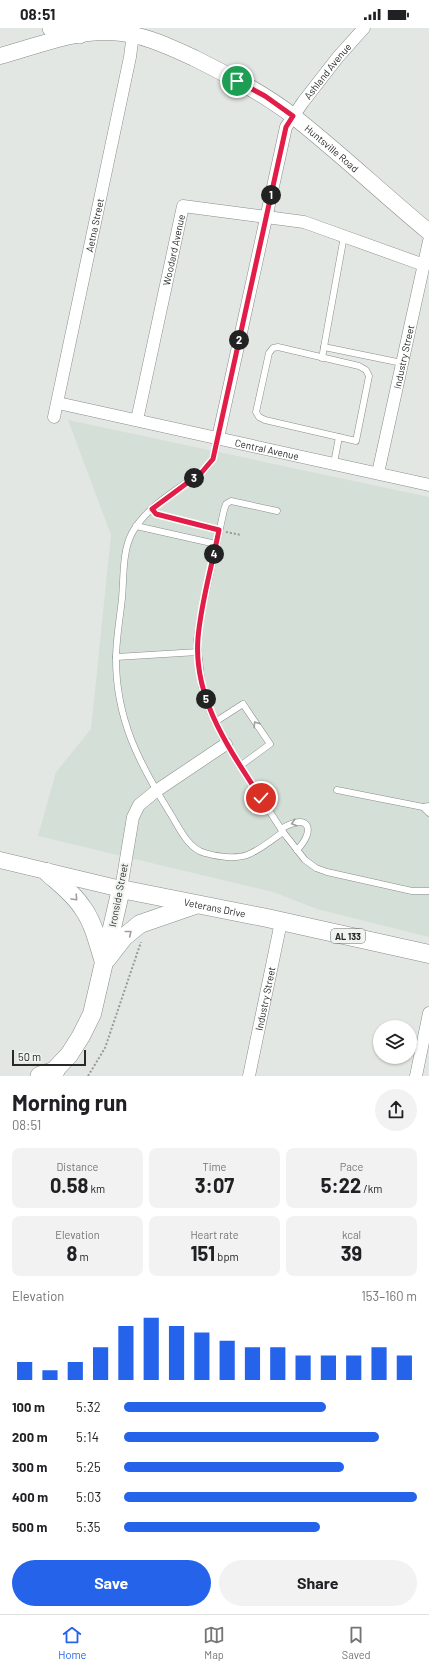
<!DOCTYPE html>
<meta charset="utf-8">
<style>
:root{--surface:#fff;--page:#f2f2f2;--text:#202124;--muted:#757577;--line:#e0e0e0;--accent:#2563eb}
body{margin:0;font-family:Barlow,sans-serif;background:var(--page);color:var(--text);height:100vh;display:flex;flex-direction:column;font-size:15px;white-space:nowrap}
*{box-sizing:border-box;margin:0}
p{font-size:13px;color:var(--muted)}
.icon{flex:none;width:22px;height:22px;fill:none;stroke:currentColor;stroke-width:2;stroke-linecap:round;stroke-linejoin:round}
.map{position:relative;height:1048px;overflow:hidden}
.side{display:flex;flex-direction:column;background:var(--surface);flex:1}
.side>*{flex:none}
.fabs{position:absolute;left:373px;top:992px;display:grid;gap:8px}
.fabs a{display:grid;place-items:center;width:44px;height:44px;border-radius:50%;background:var(--surface);box-shadow:0 1px 3px #0004;font-size:20px}
.scale{position:absolute;left:12px;bottom:10px;width:74px;box-sizing:border-box;padding-left:4px;border:2px solid #282928;border-top:0;font-size:11px;line-height:14px;white-space:nowrap;color:#282928;-webkit-text-stroke:3px #f0f4f1;paint-order:stroke}
.pin{position:absolute;display:grid;place-items:center;width:34px;height:34px;color:#fff;margin:-17px;border:2px solid #fff;border-radius:50%;box-shadow:0 1px 4px #0007}
.km{position:absolute;width:20px;height:20px;margin:-10px;border-radius:50%;background:#222;color:#fff;font-size:11px;line-height:20px;text-align:center}
.round{display:grid;place-items:center;flex:none;width:42px;height:42px;border-radius:21px;background:var(--page)}
.headline{display:flex;align-items:center;justify-content:space-between;height:68px;padding:0 12px}
h1{font-size:22px;font-weight:700;line-height:30px}
.metrics{display:grid;grid-template-columns:repeat(3,1fr);gap:6px;height:68px;padding:4px 12px}
.metrics div{display:grid;align-content:center;border-radius:8px;background:var(--page);text-align:center}
.metrics b{font-size:20px;font-weight:700}
.metrics small{font-size:11px;font-weight:400}
.metrics p{font-size:11px}
.chart{height:112px;padding:8px 12px}
.chart p{display:flex;justify-content:space-between}
.chart svg{width:100%;height:72px;margin-top:4px;stroke:var(--accent);stroke-width:6}
.button{display:flex;gap:8px;margin-top:auto;padding:8px 12px}
.button a{flex:1;height:46px;border-radius:24px;background:var(--accent);color:#fff;font-size:16px;font-weight:700;line-height:46px;text-align:center}
.button a+a{background:var(--page);color:var(--text)}
ul{padding:0 12px;list-style:none;font-size:13px}
li{display:grid;grid-template-columns:64px 48px 1fr;align-items:center;height:30px}
li i{height:10px;border-radius:5px;background:var(--accent)}
.status{display:flex;justify-content:space-between;align-items:center;height:28px;padding:0 20px;background:var(--surface);direction:ltr}
.status svg{height:11px;fill:currentColor}
.tab-bar{display:flex;justify-content:space-around;align-items:center;height:56px;border-top:1px solid var(--line);background:var(--surface);font-size:11px;color:var(--muted)}
.tab-bar a{display:grid;justify-items:center;gap:2px}
.tab-bar .active{color:var(--accent)}
.map>svg:first-child{display:block}
.built{fill:#d4dfd7}
.lines{fill:none;stroke-linecap:round;stroke-linejoin:round}
.service-casing{stroke:#898d8a;stroke-width:7}
.minor-casing{stroke:#898d8a;stroke-width:13}
.secondary-casing{stroke:#898d8a;stroke-width:17}
.primary-casing{stroke:#898d8a;stroke-width:19}
.trunk-casing{stroke:#898d8a;stroke-width:20}
.path{stroke:#979a98;stroke-width:2;stroke-dasharray:2 2;stroke-linecap:butt}
.service{stroke:#fff;stroke-width:6}
.minor{stroke:#fff;stroke-width:12}
.secondary{stroke:#fff;stroke-width:16}
.primary{stroke:#fff;stroke-width:18}
.trunk{stroke:#fff;stroke-width:19}
.oneway{stroke:#9e9f9e}
.route-casing{stroke:#fff;stroke-width:8}
.route{stroke:#e11d48;stroke-width:5}
.labels{text-anchor:middle;dominant-baseline:central;stroke-width:4;stroke-linejoin:round;paint-order:stroke}
.shield{fill:#f0f4f1;stroke:#646664;stroke-width:1}
.shield-label{font-size:9px;font-weight:bold;fill:#282928}
.street-label{font-size:10px;fill:#282928;stroke:#f0f4f1}
</style>
<div class="status"><b>08:51</b><svg viewBox="0 0 49 12"><path d="M0 12V9h3v3zM5 12V6h3v6zM10 12V3h3v9zM15 12V0h3v12zM26 1h20v11H26zM47 4h2v5h-2z"/></svg></div>
<div class="map">
<svg width="429" height="1048" viewBox="0 0 429 1048">
<rect width="100%" height="100%" fill="#e3e7e4"/>
<polygon class="built" points="68,392 429,469 429,909 317,881 273,864 38,808 56,744 91,701 111,507"/>
<g class="lines">
<defs>
<g id="service">
<polygon points="278,319 359,338 366,342 369,348 356,413 265,392 259,389 256,384 269,325 273,320"/>
<polyline points="324,319 402,335"/>
<polyline points="322,330 344,208"/>
<path d="M 218,410 C 215,425 214,433 202,444 C 178,461 147,478 132,505 C 122,524 124,549 122,570 C 120,590 116,611 116,631 C 116,691 139,735 170,785 C 179,799 188,821 205,825 C 217,829 236,831 247,827 C 260,822 272,812 283,804"/>
<polyline points="334,435 339,409"/>
<polyline points="277,483 231,473 226,476 224,482 200,591 197,612 202,659 210,683 226,716 283,804 305,832 316,840 327,844 412,863 429,863"/>
<polyline points="136,498 216,516"/>
<polyline points="116,629 198,624"/>
<polyline points="215,694 243,676 270,716 240,738"/>
<polyline points="337,762 423,779"/>
<polyline points="429,778 423,779 429,785"/>
<path d="M 281,801 C 308,784 317,801 297,822"/>
</g>
<g id="minor">
<path id="s1" d="M 58,375 L 429,457"/>
<path id="s2" d="M 54,389 L 130,29 L 133,6"/>
<path id="s3" d="M 137,392 L 183,178 L 304,194 L 424,237"/>
<path id="s4" d="M 218,410 L 286,99 L 303,74 L 338,29 L 364,0"/>
<path id="s5" d="M 378,445 L 429,213"/>
<polyline points="121,861 133,789 139,777 156,763 226,716"/>
<path id="s6" d="M 249,1048 L 281,894"/>
<polyline points="416,1048 429,985"/>
</g>
<g id="secondary">
<path id="s7" d="M 0,28 C 35,19 71,3 109,4 C 141,5 166,17 194,30 C 228,47 263,65 293,88 C 340,125 383,166 429,204"/>
<polyline points="0,832 121,861"/>
</g>
<g id="primary">
<path d="M 47,844 C 59,855 73,865 82,879 C 94,895 98,916 104,934"/>
<polyline points="107,931 124,909 140,896 195,877"/>
<path id="s8" d="M 49,1048 L 69,1027 L 81,1008 L 92,986 L 121,861 L 267,890 L 429,926"/>
</g>
<g id="trunk">
<polyline points="52,0 79,6"/>
<polyline points="40,1048 55,1043"/>
</g>
</defs>
<use href="#service" class="service-casing"/>
<use href="#minor" class="minor-casing"/>
<use href="#secondary" class="secondary-casing"/>
<use href="#primary" class="primary-casing"/>
<use href="#trunk" class="trunk-casing"/>
<g class="path">
<polyline points="156,486 212,500"/>
<polyline points="226,504 241,507"/>
<polyline points="88,1048 105,1020 141,914"/>
</g>
<use href="#service" class="service"/>
<use href="#minor" class="minor"/>
<use href="#secondary" class="secondary"/>
<use href="#primary" class="primary"/>
<use href="#trunk" class="trunk"/>
</g>
<defs><path id="oneway-chevron" d="M-2-3.5L2.5 0L-2 3.5" fill="none" stroke-width="1.6" stroke-linecap="round" stroke-linejoin="round"/></defs>
<g class="oneway">
<use href="#oneway-chevron" transform="translate(256 696) rotate(-123)"/>
<use href="#oneway-chevron" transform="translate(294 795) rotate(164)"/>
<use href="#oneway-chevron" transform="translate(75 870) rotate(47)"/>
<use href="#oneway-chevron" transform="translate(129 905) rotate(-39)"/>
</g>
<g class="lines">
<defs>
<path id="route" d="M 237,53 L 265,68 L 293,88 L 286,99 L 213,431 L 202,444 L 152,481 L 156,486 L 219,502 C 212,538 201,574 198,610 C 193,671 230,722 261,770"/>
</defs>
<use href="#route" class="route-casing"/>
<use href="#route" class="route"/>
</g>
<g class="labels">
<rect class="shield" x="331" y="901" width="34" height="14" rx="3"/>
<g class="shield-label">
<text x="348" y="908">AL 133</text>
</g>
<g class="street-label">
<text stroke="none"><textPath href="#s4" startOffset="388">Ashland Avenue</textPath></text>
<text stroke="none"><textPath href="#s7" startOffset="367">Huntsville Road</textPath></text>
<text stroke="none"><textPath href="#s2" startOffset="196">Aetna Street</textPath></text>
<text stroke="none"><textPath href="#s3" startOffset="174">Woodard Avenue</textPath></text>
<text stroke="none"><textPath href="#s5" startOffset="119">Industry Street</textPath></text>
<text stroke="none"><textPath href="#s1" startOffset="214">Central Avenue</textPath></text>
<text transform="translate(118 867) rotate(-79)">Ironside Street</text>
<text stroke="none"><textPath href="#s8" startOffset="300">Veterans Drive</textPath></text>
<text stroke="none"><textPath href="#s6" startOffset="79">Industry Street</textPath></text>
</g>
</g>
</svg>
<div class="fabs">
<a><svg class="icon" aria-label="layers" viewBox="0 0 24 24"><path d="M12 4l9 5-9 5-9-5zM3 14l9 5 9-5"/></svg></a>
</div>
<div class="scale">50 m</div>
<div class="pin" style="left:237px;top:53px;background:#1e9e55"><svg class="icon" aria-label="arrive" viewBox="0 0 24 24"><path d="M6 21V4h12l-3 4 3 4H6"/></svg></div>
<div class="pin" style="left:261px;top:770px;background:#d93025"><svg class="icon" aria-label="check" viewBox="0 0 24 24"><path d="M5 12l5 5 9-10"/></svg></div>
<b class="km" style="left:271px;top:167px">1</b>
<b class="km" style="left:239px;top:312px">2</b>
<b class="km" style="left:194px;top:450px">3</b>
<b class="km" style="left:214px;top:526px">4</b>
<b class="km" style="left:206px;top:671px">5</b>
</div>
<section class="side">
<div class="headline"><div><h1>Morning run</h1><p>08:51</p></div><a class="round"><svg class="icon" aria-label="share" viewBox="0 0 24 24"><path d="M12 15V3M7 8l5-5 5 5M5 13v7h14v-7"/></svg></a></div>
<div class="metrics">
<div><p>Distance</p><b>0.58<small> km</small></b></div>
<div><p>Time</p><b>3:07</b></div>
<div><p>Pace</p><b>5:22<small> /km</small></b></div>
</div>
<div class="metrics">
<div><p>Elevation</p><b>8<small> m</small></b></div>
<div><p>Heart rate</p><b>151<small> bpm</small></b></div>
<div><p>kcal</p><b>39</b></div>
</div>
<div class="chart"><p><span>Elevation</span>153–160 m</p>
<svg viewBox="0 0 160 44" preserveAspectRatio="none"><path d="M5 44V33M15 44V38M25 44V33M35 44V24M45 44V11M55 44V6M65 44V11M75 44V15M85 44V20M95 44V24M105 44V24M115 44V29M125 44V29M135 44V29M145 44V24M155 44V29"/></svg>
</div>
<ul>
<li><b>100 m</b>5:32<i style="width:69%"></i></li>
<li><b>200 m</b>5:14<i style="width:87%"></i></li>
<li><b>300 m</b>5:25<i style="width:75%"></i></li>
<li><b>400 m</b>5:03<i style="width:100%"></i></li>
<li><b>500 m</b>5:35<i style="width:67%"></i></li>
</ul>
<div class="button"><a>Save</a><a>Share</a></div>
</section>
<nav class="tab-bar">
<a class="active"><svg class="icon" aria-label="home" viewBox="0 0 24 24"><path d="M3 11l9-7 9 7M6 9v11h12V9"/></svg>Home</a>
<a><svg class="icon" aria-label="map" viewBox="0 0 24 24"><path d="M3 6l6-2 6 2 6-2v14l-6 2-6-2-6 2zM9 4v14M15 6v14"/></svg>Map</a>
<a><svg class="icon" aria-label="saved" viewBox="0 0 24 24"><path d="M7 4h10v16l-5-4-5 4z"/></svg>Saved</a>
</nav>
